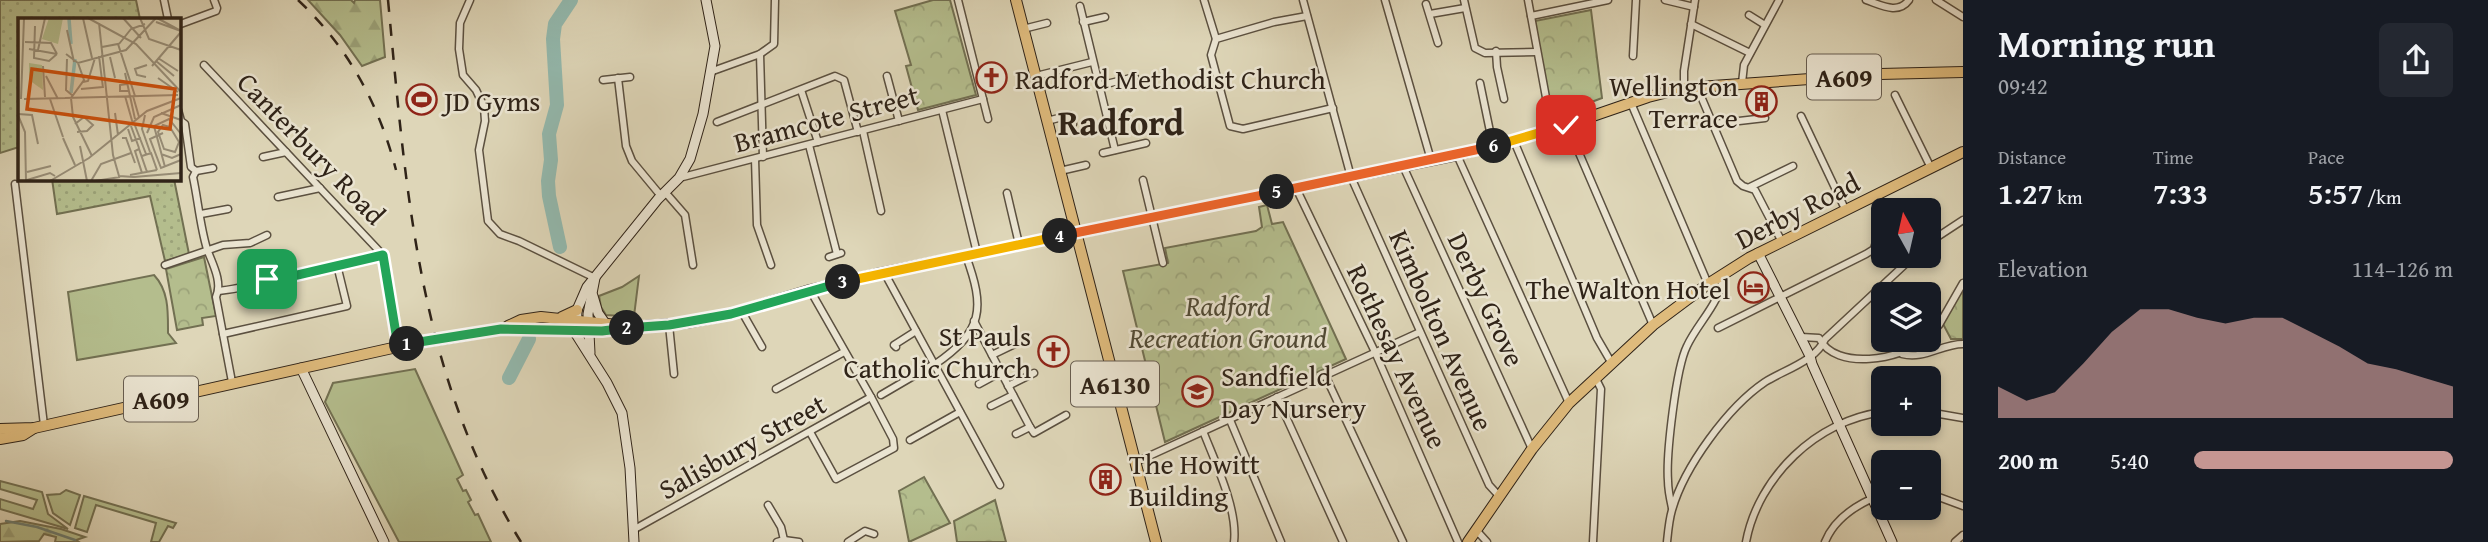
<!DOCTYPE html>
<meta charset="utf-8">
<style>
:root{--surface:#171b24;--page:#242831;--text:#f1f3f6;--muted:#9ea1a6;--accent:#c59692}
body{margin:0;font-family:"Gentium Book Plus",serif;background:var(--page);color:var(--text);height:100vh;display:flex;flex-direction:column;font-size:26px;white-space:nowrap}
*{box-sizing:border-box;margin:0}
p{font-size:23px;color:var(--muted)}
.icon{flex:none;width:38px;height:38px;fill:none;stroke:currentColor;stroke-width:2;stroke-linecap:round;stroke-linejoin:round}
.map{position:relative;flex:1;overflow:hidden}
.panel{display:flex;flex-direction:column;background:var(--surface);width:525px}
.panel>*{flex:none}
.needle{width:46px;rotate:352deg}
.controls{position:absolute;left:1871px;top:198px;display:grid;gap:14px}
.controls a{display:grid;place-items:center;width:70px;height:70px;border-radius:10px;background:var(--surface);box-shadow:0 4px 10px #0003;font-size:35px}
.pin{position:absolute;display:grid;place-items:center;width:60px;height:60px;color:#fff;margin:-30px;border-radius:14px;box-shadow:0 4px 10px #0006}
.km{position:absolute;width:35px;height:35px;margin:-18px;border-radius:50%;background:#222;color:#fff;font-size:19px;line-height:35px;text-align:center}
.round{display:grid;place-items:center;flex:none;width:74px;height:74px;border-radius:10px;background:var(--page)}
.overview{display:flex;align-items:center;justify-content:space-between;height:119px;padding:0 35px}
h1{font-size:38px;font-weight:600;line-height:52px}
.stats{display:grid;grid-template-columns:repeat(3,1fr);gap:10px;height:119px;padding:7px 35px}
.stats div{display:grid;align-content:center}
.stats b{font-size:30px;font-weight:600}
.stats small{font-size:19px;font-weight:400}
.stats p{font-size:19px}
.chart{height:196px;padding:14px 35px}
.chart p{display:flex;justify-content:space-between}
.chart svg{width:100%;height:126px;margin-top:7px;fill:var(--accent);opacity:.7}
ul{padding:0 35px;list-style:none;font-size:23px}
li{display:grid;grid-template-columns:112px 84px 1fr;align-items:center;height:52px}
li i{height:18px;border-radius:9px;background:var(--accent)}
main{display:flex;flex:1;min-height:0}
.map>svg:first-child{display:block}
.grass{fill:#b4bd8d;stroke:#727052;stroke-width:2}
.forest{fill:url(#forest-firs);stroke:#727052;stroke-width:2}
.park{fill:url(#park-crowns);stroke:#727052;stroke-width:2}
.garden{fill:url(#garden-dots);stroke:#727052;stroke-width:2}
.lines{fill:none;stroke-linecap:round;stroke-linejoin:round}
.stream{stroke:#6b7d72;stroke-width:2.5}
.river{stroke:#93b9ae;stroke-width:14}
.street-casing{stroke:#5b5040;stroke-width:9}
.secondary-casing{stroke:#2f2318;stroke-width:11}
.primary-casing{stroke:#2f2318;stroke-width:12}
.street{stroke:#eae4d1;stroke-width:6}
.secondary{stroke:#eae4d1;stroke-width:9}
.primary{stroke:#dfbb7c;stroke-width:10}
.rail{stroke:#2f2318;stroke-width:2.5;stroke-dasharray:12 12;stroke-linecap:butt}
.primary-bridge-casing{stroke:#2f2318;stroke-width:12;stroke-linecap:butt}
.primary-bridge{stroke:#dfbb7c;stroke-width:10}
.split-1-casing{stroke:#fff;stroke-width:14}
.split-2-casing{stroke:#fff;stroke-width:14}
.split-3-casing{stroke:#fff;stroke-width:14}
.split-4-casing{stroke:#fff;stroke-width:14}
.split-5-casing{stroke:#fff;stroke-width:14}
.split-6-casing{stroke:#fff;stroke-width:14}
.split-7-casing{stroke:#fff;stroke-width:14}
.split-1{stroke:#22a559;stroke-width:9}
.split-2{stroke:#22a559;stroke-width:9}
.split-3{stroke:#22a559;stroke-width:9}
.split-4{stroke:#f5b400;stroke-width:9}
.split-5{stroke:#f0652b;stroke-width:9}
.split-6{stroke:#f0652b;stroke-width:9}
.split-7{stroke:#f5b400;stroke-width:9}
.labels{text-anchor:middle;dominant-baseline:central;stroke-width:5;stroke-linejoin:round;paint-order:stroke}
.shield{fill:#eae4d1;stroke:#675d50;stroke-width:2}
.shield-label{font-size:26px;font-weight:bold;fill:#2f2318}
.poi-label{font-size:28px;fill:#2f2318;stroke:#eae4d1;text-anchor:start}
.street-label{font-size:28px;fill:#2f2318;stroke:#eae4d1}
.park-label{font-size:28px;font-style:italic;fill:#504a35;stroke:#eae4d1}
.district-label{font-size:35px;font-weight:bold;fill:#2f2318;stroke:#eae4d1}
.inset-river{fill:none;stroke:#93b9ae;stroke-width:3.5}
.inset-road{fill:none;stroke:#988e78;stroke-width:2}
.view{fill:#cc510e;fill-opacity:0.15;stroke:#cc510e;stroke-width:3.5}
.inset-edge{fill:none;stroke:#2f2318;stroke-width:3.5}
</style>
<main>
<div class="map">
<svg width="1963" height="542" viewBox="0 0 1963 542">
<defs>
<pattern id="forest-firs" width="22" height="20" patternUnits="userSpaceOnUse" patternTransform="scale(1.75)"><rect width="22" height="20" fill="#b4bd8d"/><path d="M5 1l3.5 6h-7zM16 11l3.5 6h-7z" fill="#9ba279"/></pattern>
<pattern id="park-crowns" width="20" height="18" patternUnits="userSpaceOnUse" patternTransform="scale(1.75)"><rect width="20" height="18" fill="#b4bd8d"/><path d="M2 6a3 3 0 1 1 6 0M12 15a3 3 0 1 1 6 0" fill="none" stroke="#9ba279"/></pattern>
<pattern id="garden-dots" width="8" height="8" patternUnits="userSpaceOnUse" patternTransform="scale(1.75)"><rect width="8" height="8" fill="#b4bd8d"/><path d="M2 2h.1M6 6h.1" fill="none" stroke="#9ba279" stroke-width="1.8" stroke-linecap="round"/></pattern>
</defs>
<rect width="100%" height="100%" fill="#ded6b8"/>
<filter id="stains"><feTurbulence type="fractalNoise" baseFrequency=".00286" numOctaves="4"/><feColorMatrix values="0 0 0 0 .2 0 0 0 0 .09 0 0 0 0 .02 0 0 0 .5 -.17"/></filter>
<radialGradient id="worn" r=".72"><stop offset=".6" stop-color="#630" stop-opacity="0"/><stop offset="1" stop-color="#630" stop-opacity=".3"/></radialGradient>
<g class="grass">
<path d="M 154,275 C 169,291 168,312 168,333 L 176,343 L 77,360 L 68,292 Z"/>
<polygon points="639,276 634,316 629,316 628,313 621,314 621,316 606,315 601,307 599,296 622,287"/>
<polygon points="415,369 463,475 457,479 463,491 466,490 471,500 468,502 475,515 478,514 491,542 399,542 325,402 333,383"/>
<polygon points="0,481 42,492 48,514 68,529 0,509 0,499 33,509 37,500 0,489"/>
<polygon points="66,490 80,495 70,525 53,513 47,495 60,494"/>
<polygon points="84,496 176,523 173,528 168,526 159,542 151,542 156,523 96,505 87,532 75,528"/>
</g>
<g class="forest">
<polygon points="308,0 351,0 354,3 355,0 380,0 385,57 362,66 340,35"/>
<polygon points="20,521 61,529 85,537 76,540 79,542 55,542 56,537 44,534 39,541 0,542 0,524"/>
</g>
<g class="park">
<polygon points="933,0 950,0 976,95 918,110 906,66 911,65 895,11"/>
<polygon points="1591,10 1602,98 1560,114 1549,107 1535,21"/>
<polygon points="1267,205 1272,224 1283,222 1346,359 1165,442 1123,271 1168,263 1165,248 1256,231 1262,227 1259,207"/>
<polygon points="204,257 216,316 202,318 203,325 177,330 166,269"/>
<polygon points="1963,290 1963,339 1951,339 1943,324 1946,313"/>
<polygon points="924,477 950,523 909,542 899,491"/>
<polygon points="995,500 1006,542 957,542 954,521"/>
</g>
<g class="garden">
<polygon points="0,0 136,0 140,19 19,19 19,147 0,153"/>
<polygon points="52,179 174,179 189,254 165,261 150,196 57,214"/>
</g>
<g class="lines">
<polyline class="stream" points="6,521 37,527 75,540"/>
<g class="river">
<polyline points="560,247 549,196 548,181 551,160 549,134 557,105 553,39 555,24 571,0"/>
<polyline points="509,378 529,339"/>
</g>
<defs>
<g id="street">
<polyline points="164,0 168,19"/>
<polyline points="470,0 460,23 459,49 463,75 476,90 484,107 485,121 479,150 488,221 500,234 519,241 595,278"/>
<polyline points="958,0 988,119"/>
<polyline points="1204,0 1216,39"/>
<polyline points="1303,0 1351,177 1489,485 1500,497"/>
<polyline points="1385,0 1431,160"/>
<polyline points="1464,0 1475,48 1485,53 1536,52"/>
<polyline points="1528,0 1552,130"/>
<polyline points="1665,0 1694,7"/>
<path d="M 1866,0 C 1881,5 1898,15 1909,0"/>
<polyline points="1936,0 1963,17"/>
<polyline points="1426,4 1438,43"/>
<polyline points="1080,6 1115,150"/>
<polyline points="1430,14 1465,8"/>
<polyline points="1749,15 1765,25"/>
<polyline points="1307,16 1274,22 1216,39 1211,55 1230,126 1243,129 1333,108"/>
<polyline points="1531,16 1608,0"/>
<polyline points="1083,22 1105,17"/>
<polyline points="1691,24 1750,53"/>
<polyline points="178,25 216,11 217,8 214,0"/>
<polyline points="1023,29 1047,23"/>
<polyline points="1496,51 1497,67 1504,99"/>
<polyline points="760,54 763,157"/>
<polyline points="1633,56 1636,0"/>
<polyline points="204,65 383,255 398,346"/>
<polyline points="710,72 760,54 774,44 775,0"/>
<polyline points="887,76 899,121"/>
<polyline points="1036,76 1092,62"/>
<polyline points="618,78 626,146 632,161 661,196"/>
<polyline points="603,80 630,77"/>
<polyline points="1480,83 1493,146"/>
<polyline points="1742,83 1744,65 1779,0"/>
<polyline points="1098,86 1135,77"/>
<polyline points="1697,87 1737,181 1743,186 1755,190 1782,242"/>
<polyline points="1684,88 1684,71 1695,0"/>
<polyline points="801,90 818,142"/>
<polyline points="1895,95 1931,168"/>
<polyline points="1631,103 1708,284"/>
<path d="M 178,110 L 181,121 L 185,124 L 191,167 L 196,171 L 193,177 C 198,200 200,226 207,249 C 212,263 223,282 216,297 L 232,382"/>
<polyline points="942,110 977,253"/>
<polyline points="1801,116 1846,211"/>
<polyline points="1047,121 1070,115 1073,124"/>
<polyline points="717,122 835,76 844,80 858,132"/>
<polyline points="1713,124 1765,118"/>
<polyline points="1567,125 1653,325"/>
<polyline points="863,131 881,211"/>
<polyline points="1514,141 1597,338 1611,362"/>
<polyline points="809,145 837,254"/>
<polyline points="1103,153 1146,143"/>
<polyline points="1457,155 1569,403"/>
<polyline points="263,157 286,152"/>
<polyline points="755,159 757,225 771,265"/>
<polyline points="1403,166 1532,449"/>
<polyline points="196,171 213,168"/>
<polyline points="1060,171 1086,165"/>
<polyline points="679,178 983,99"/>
<polyline points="1143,180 1163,263"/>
<polyline points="15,184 44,425"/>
<polyline points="1750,187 1793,166"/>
<polyline points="1296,188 1375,352 1458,542"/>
<polyline points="665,192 685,215 693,265"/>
<polyline points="1007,193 1019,244"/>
<polyline points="278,197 320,188"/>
<polyline points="201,214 228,209"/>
<polyline points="1928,243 1963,220"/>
<polyline points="829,257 841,253"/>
<polyline points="165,265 223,245 250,243 267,235"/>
<polyline points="884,272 1000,485"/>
<polyline points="810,290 871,397 893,439 894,448 836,479 810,432"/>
<path d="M 218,291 C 226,290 235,289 242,287 C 254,282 263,278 277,280 L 383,255"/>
<polyline points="742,312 762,347"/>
<polyline points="974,321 1030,427"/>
<polyline points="669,325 674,374"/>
<polyline points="1718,328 1866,254 1874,249 1878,235"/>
<polyline points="223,334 347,306 337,265"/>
<polyline points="1928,336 1939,325 1963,283"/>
<path d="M 1801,337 L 1819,338 C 1836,372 1901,359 1925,340"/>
<polyline points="896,347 894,345 916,331"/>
<path d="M 1902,354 C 1924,360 1941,344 1963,344"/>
<polyline points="992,355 1017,343"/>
<path d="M 934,365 C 984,331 985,308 966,256"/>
<polyline points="1325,375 1403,542"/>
<polyline points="979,384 1001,372"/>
<polyline points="1008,386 1034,373"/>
<polyline points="776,389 844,352"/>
<polyline points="881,395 934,364"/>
<polyline points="1277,397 1343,542"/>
<polyline points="991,406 1013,395"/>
<polyline points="1928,412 1963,418"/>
<polyline points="1230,420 1281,542"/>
<path d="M 1203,431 C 1215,462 1238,509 1234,542"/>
<polyline points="1016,434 1030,427 1034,433 1066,415"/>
<polyline points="910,440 960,412"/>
<polyline points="1136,462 1420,332"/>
<polyline points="1928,493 1963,506"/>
<polyline points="768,505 781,527 784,540"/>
<path d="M 1672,508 C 1670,499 1668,490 1668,481 C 1666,455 1676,368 1687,346 C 1698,322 1721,303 1723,275"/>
<polyline points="633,530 871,397"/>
<polyline points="1477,531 1487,542"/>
<polyline points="777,542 784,540 799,542"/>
<polyline points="848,542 865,531 874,534"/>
<polyline points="1593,542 1601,389 1595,377"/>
<path d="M 1667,542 C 1668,532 1669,520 1672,510 C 1684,467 1728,407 1765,382 C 1784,370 1816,361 1825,339 L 1914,256"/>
<path d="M 1746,542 C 1758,477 1817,420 1883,412"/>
<path d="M 1825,542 C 1835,517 1859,503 1883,494"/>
<polyline points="1955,542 1963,535"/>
</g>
<g id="secondary">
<polyline points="1758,253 1810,356 1812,364 1892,542"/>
<polyline points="593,296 598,313 605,323"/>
<polyline points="590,353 588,314 595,278"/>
<polyline points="301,368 384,542"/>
<polyline points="634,542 630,468 622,413 607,383 576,334 577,310 587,287 658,199 679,178 690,159 703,114 715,46 706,0"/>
</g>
<g id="primary">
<polyline points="1016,0 1156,542"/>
<polyline points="562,317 577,310"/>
<polyline points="508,326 521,320 541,317 627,326"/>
<polyline points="448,338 501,329 617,330 631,327 686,323 731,314 810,290 877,274 1457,155 1552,130 1648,97 1684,88 1880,74 1963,72"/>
<polyline points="0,429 34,428 415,343"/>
<polyline points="0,439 23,435 34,428"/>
<polyline points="1468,542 1532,449 1569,403 1653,325 1708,284 1749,258 1963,152"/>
</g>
</defs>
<use href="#street" class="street-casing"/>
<use href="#secondary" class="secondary-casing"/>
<use href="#primary" class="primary-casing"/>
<use href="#street" class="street"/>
<use href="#secondary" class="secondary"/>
<use href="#primary" class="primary"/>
<g class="rail">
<path d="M 298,0 C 348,47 379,104 396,170"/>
<path d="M 388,0 C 406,190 418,375 521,542"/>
</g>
<defs>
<polyline id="primary-bridge" points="415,343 448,338"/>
</defs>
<use href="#primary-bridge" class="primary-bridge-casing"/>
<use href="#primary-bridge" class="primary-bridge"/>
</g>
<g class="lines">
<defs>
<polyline id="split-1" points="267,279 276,280 383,255 398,346 407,344"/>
<polyline id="split-2" points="407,344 501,329 602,331 627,328"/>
<polyline id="split-3" points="627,328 669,325 731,314 843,282"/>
<polyline id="split-4" points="843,282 1060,236"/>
<polyline id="split-5" points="1060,236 1277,192"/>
<polyline id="split-6" points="1277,192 1494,146"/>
<polyline id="split-7" points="1494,146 1566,125"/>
</defs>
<use href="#split-1" class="split-1-casing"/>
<use href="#split-2" class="split-2-casing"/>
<use href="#split-3" class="split-3-casing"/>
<use href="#split-4" class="split-4-casing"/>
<use href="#split-5" class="split-5-casing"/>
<use href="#split-6" class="split-6-casing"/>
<use href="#split-7" class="split-7-casing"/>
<use href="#split-1" class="split-1"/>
<use href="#split-2" class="split-2"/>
<use href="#split-3" class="split-3"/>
<use href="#split-4" class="split-4"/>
<use href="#split-5" class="split-5"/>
<use href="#split-6" class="split-6"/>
<use href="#split-7" class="split-7"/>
</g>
<defs>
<symbol id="church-ring" viewBox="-11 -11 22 22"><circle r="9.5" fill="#eae4d1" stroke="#8f2418" stroke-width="1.5"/><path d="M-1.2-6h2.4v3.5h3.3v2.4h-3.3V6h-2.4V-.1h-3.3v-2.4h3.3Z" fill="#8f2418"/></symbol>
<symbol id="stadium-ring" viewBox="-11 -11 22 22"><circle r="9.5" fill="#eae4d1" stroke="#8f2418" stroke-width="1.5"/><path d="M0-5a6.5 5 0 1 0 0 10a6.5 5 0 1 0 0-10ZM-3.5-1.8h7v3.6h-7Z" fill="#8f2418"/></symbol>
<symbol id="building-ring" viewBox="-11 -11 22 22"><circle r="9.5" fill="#eae4d1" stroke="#8f2418" stroke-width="1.5"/><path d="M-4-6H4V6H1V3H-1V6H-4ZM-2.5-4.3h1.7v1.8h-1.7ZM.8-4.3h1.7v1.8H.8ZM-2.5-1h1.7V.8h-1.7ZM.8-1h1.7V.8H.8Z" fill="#8f2418"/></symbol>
<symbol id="hotel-ring" viewBox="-11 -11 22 22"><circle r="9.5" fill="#eae4d1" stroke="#8f2418" stroke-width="1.5"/><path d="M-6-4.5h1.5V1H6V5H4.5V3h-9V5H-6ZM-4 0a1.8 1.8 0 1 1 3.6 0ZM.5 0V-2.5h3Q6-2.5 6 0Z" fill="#8f2418"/></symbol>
<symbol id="school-ring" viewBox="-11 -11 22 22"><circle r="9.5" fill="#eae4d1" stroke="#8f2418" stroke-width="1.5"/><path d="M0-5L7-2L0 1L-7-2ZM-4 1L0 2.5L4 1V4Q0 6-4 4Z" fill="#8f2418"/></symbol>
</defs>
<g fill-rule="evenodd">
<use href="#church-ring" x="974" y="60" width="35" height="35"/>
<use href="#stadium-ring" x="404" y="82" width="35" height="35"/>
<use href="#building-ring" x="1744" y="84" width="35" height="35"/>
<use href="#hotel-ring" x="1736" y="270" width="35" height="35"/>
<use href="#church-ring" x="1036" y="334" width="35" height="35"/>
<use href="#school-ring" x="1180" y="374" width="35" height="35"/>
<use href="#building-ring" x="1088" y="462" width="35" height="35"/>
</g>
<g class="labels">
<g class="shield">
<rect x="1807" y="54.5" width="74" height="45" rx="5"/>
<rect x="1071" y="361.5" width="88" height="45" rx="5"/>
<rect x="124" y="376.5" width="74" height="45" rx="5"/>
</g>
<g class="shield-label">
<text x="1844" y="77">A609</text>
<text x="1115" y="384">A6130</text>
<text x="161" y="399">A609</text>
</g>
<g class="poi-label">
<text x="1015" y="78">Radford Methodist Church</text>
<text x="1738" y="85" text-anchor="end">Wellington<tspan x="1738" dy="32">Terrace</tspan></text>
<text x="444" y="100">JD Gyms</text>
<text x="1730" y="288" text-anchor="end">The Walton Hotel</text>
<text x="1031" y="335" text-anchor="end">St Pauls<tspan x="1031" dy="32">Catholic Church</tspan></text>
<text x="1221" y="375">Sandfield<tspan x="1221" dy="32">Day Nursery</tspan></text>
<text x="1129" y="463">The Howitt<tspan x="1129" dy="32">Building</tspan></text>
</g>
<g class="street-label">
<text transform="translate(826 118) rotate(-15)">Bramcote Street</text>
<text transform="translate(312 148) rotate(46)">Canterbury Road</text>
<text transform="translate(1797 210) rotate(-27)">Derby Road</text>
<text transform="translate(1487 299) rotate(65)">Derby Grove</text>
<text transform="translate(1442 330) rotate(66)">Kimbolton Avenue</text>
<text transform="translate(1398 356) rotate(65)">Rothesay Avenue</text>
<text transform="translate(742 446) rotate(-29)">Salisbury Street</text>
</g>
<g class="park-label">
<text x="1228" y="305">Radford<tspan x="1228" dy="32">Recreation Ground</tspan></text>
</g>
<g class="district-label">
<text x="1121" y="122">Radford</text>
</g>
</g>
<g transform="translate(18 18)">
<rect width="163" height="163" fill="#ded6b8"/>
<path d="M 31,0 L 45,0 L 40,26 L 24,21 ZM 11,45 L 24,47 L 25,72 L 11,62 Z" fill="#b4bd8d"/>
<path class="inset-river" d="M 51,1 L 53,26M 53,75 L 57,41"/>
<path class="inset-road" d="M 65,0 L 74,40M 70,0 L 118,26 L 163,74M 105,0 L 123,20M 122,0 L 131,21 L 163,32M 139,0 L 163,13M 138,4 L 163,13M 81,5 L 95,137 L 101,158 L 116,159M 17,8 L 16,40 L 31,43 L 39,36M 49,12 L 56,44M 7,24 L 33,25 L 39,36M 101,26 L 113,11 L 127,6M 84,29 L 100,26 L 117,78M 11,31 L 39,36M 20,32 L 27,0M 48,36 L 60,45 L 108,32 L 138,0M 81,38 L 85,70M 92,39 L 97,60M 140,40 L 160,53M 49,41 L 48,72 L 55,78M 138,43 L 156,58M 60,45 L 66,62 L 53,80 L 55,99 L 74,138M 25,48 L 27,79M 134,48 L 163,14M 107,55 L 117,101M 28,58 L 40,81M 128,59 L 119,57 L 117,51 L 129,47M 140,60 L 160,74M 65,64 L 70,63 L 77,40M 109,66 L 102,67 L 102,73 L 110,73M 63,71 L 85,69M 107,78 L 115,106M 115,78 L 121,99M 47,80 L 160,77M 3,81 L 6,0M 6,81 L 48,80M 32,81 L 45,119M 97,95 L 100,117M 143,95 L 163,102M 0,96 L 14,97 L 20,126M 0,97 L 7,114 L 8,163M 127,97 L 124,111 L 132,134M 116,105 L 128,136M 57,106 L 66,99 L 75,107 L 69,113 L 59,114M 145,107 L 152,109 L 161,124 L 157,134 L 146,131 L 140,114 ZM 113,108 L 121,130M 110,111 L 114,123 L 123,120M 129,115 L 136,99 L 163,87M 145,115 L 132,121 L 143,150 L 163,142M 45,120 L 57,147M 104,120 L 108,120 L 117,145M 62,128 L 69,163M 143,136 L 154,140 L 163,136M 124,138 L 133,135 L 139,152M 147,149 L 136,108 L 151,101 L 163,116M 9,154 L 33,148M 124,155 L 117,133 L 121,131 L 129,154M 112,157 L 139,152M 116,159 L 163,155M 9,162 L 32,155 L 37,158M 32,163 L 71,140 L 129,93 L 163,80M 73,163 L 83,146 L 113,135M 77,163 L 102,159"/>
<path class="view" d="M 14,51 L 157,71 L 152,111 L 9,91 Z"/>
<rect width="163" height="163" class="inset-edge"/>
</g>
<rect width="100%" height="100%" filter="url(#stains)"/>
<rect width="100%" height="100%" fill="url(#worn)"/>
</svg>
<div class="controls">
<a><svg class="needle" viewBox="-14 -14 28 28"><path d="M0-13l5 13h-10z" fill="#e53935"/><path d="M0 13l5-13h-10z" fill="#9ea1a6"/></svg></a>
<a><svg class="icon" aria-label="layers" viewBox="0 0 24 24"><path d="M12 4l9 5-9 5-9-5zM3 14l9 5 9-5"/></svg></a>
<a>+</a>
<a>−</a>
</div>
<div class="pin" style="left:267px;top:279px;background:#1e9e55"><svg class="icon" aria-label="arrive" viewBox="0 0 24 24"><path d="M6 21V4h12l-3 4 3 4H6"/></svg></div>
<div class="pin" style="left:1566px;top:125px;background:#d93025"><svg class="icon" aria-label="check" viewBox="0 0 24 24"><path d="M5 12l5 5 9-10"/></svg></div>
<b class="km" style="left:407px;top:344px">1</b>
<b class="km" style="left:627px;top:328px">2</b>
<b class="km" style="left:843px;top:282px">3</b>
<b class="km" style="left:1060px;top:236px">4</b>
<b class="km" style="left:1277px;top:192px">5</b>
<b class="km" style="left:1494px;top:146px">6</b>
</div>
<section class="panel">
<div class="overview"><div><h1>Morning run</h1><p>09:42</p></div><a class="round"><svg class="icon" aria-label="share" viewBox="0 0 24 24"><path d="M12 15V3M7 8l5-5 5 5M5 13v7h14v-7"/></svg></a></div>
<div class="stats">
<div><p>Distance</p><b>1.27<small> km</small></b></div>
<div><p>Time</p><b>7:33</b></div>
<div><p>Pace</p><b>5:57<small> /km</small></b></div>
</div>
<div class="chart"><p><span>Elevation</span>114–126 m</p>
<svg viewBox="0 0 160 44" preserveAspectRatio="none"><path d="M0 44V33L10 38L20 35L30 25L40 14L50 6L60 6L70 9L80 11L90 9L100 9L110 14L120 19L130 25L140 27L150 30L160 33V44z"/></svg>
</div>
<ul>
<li><b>200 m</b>5:40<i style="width:100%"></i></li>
</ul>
</section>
</main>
